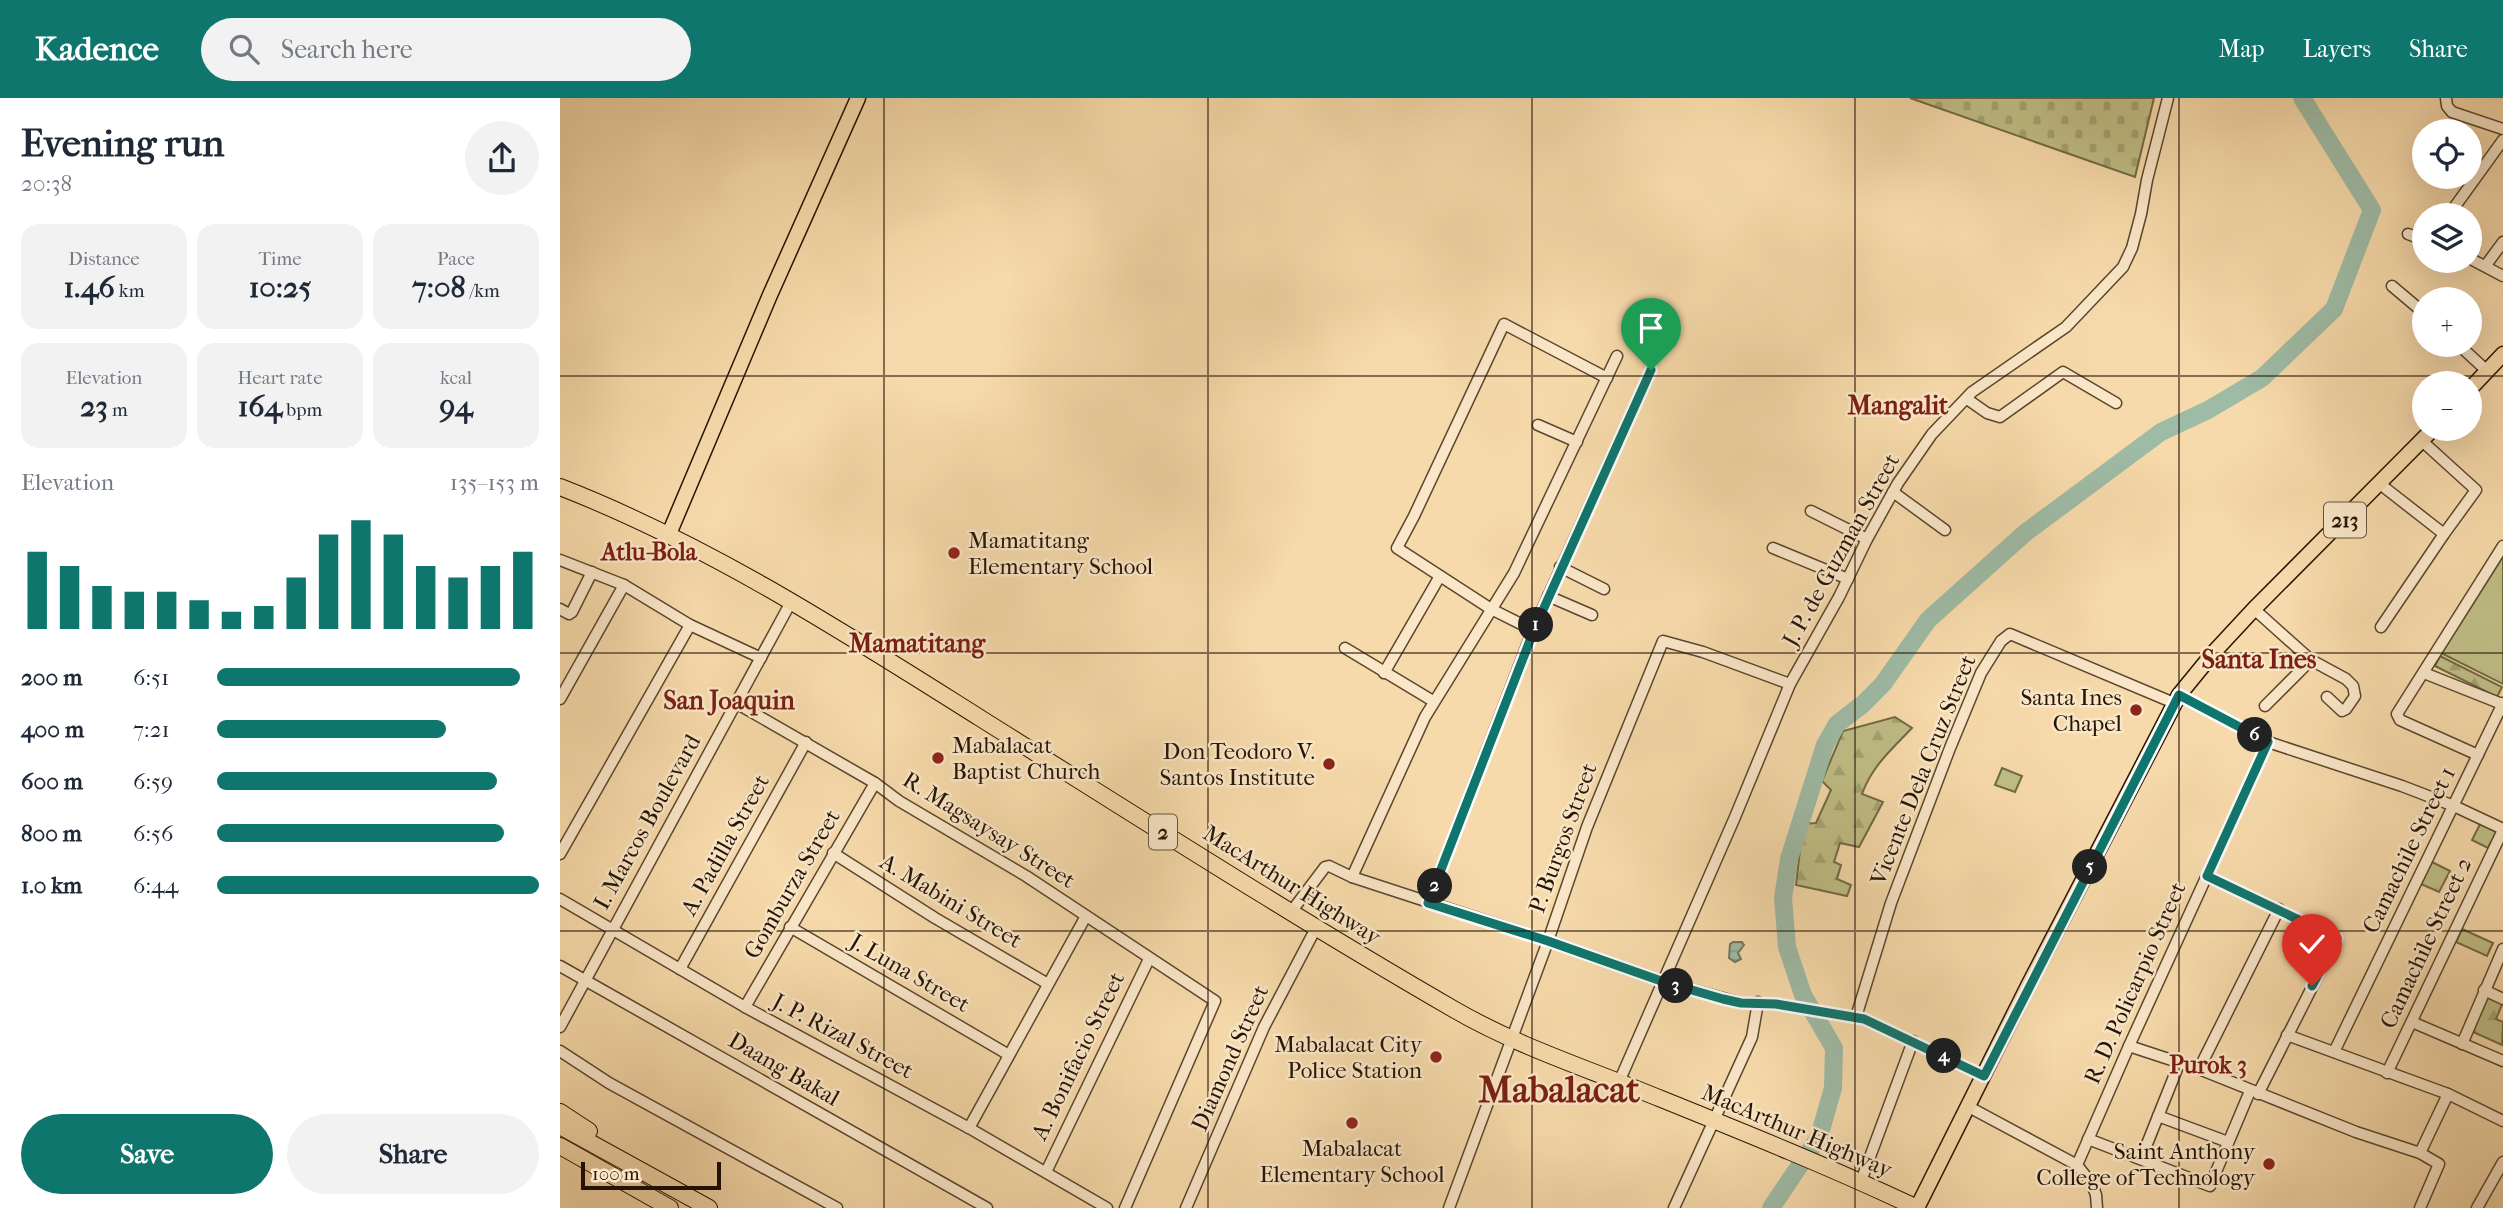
<!DOCTYPE html>
<meta charset="utf-8">
<style>
:root{--surface:#fff;--page:#f2f2f3;--text:#1f2937;--muted:#747a83;--accent:#0f766e}
body{margin:0;font-family:"IM FELL French Canon",serif;background:var(--page);color:var(--text);height:100vh;display:flex;flex-direction:column;font-size:26px;white-space:nowrap}
*{box-sizing:border-box;margin:0}
p{font-size:23px;color:var(--muted)}
.icon{flex:none;width:38px;height:38px;fill:none;stroke:currentColor;stroke-width:2;stroke-linecap:round;stroke-linejoin:round}
.map{position:relative;flex:1;overflow:hidden}
.panel{display:flex;flex-direction:column;background:var(--surface);width:560px}
.panel>*{flex:none}
.controls{position:absolute;left:1852px;top:21px;display:grid;gap:14px}
.controls a{display:grid;place-items:center;width:70px;height:70px;border-radius:50%;background:var(--surface);box-shadow:0 7px 28px #0002;font-size:35px}
.scale{position:absolute;left:21px;bottom:18px;width:140px;box-sizing:border-box;padding-left:7px;border:4px solid #251404;border-top:0;font-size:19px;line-height:24px;white-space:nowrap;color:#251404;-webkit-text-stroke:5px #fae7c8;paint-order:stroke}
.pin{position:absolute;display:grid;place-items:center;width:60px;height:60px;color:#fff;margin:-72px -30px;border-radius:50% 50% 50% 0;rotate:-45deg;box-shadow:0 0 7px #0007}
.pin .icon{rotate:45deg}
.km{position:absolute;width:35px;height:35px;margin:-18px;border-radius:50%;background:#222;color:#fff;font-size:19px;line-height:35px;text-align:center}
.round{display:grid;place-items:center;flex:none;width:74px;height:74px;border-radius:37px;background:var(--page)}
.headline{display:flex;align-items:center;justify-content:space-between;height:119px;padding:0 21px}
h1{font-size:38px;font-weight:700;line-height:52px}
.stats{display:grid;grid-template-columns:repeat(3,1fr);gap:10px;height:119px;padding:7px 21px}
.stats div{display:grid;align-content:center;border-radius:18px;background:var(--page);text-align:center}
.stats b{font-size:30px;font-weight:700}
.stats small{font-size:19px;font-weight:400}
.stats p{font-size:19px}
.chart{height:196px;padding:14px 21px}
.chart p{display:flex;justify-content:space-between}
.chart svg{width:100%;height:126px;margin-top:7px;stroke:var(--accent);stroke-width:6}
.button{display:flex;gap:14px;margin-top:auto;padding:14px 21px}
.button a{flex:1;height:80px;border-radius:42px;background:var(--accent);color:#fff;font-size:28px;font-weight:700;line-height:80px;text-align:center}
.button a+a{background:var(--page);color:var(--text)}
ul{padding:0 21px;list-style:none;font-size:23px}
li{display:grid;grid-template-columns:112px 84px 1fr;align-items:center;height:52px}
li i{height:18px;border-radius:9px;background:var(--accent)}
header{display:flex;align-items:center;gap:42px;box-sizing:border-box;height:98px;padding:0 35px;background:var(--accent);color:#fff}
header strong{font-size:33px}
nav{display:flex;gap:38px;margin-inline-start:auto;font-size:24px}
.search{width:490px;height:63px;background:var(--page);display:flex;align-items:center;gap:18px;box-sizing:border-box;padding:0 24px;border-radius:38px;color:var(--muted);font-size:26px}
main{display:flex;flex:1;min-height:0}
.map>svg:first-child{display:block}
.green{fill:#c0be86;stroke:#726945;stroke-width:2}
.forest{fill:url(#forest-firs);stroke:#726945;stroke-width:2}
.cemetery{fill:url(#cemetery-stones);stroke:#726945;stroke-width:2}
.water{fill:url(#water-rules);stroke:#6e7865;stroke-width:2}
.lines{fill:none;stroke-linecap:round;stroke-linejoin:round}
.river{stroke:#9ebba6;stroke-width:18}
.minor-casing{stroke:#5a462e;stroke-width:13}
.major-casing{stroke:#251404;stroke-width:17}
.highway-casing{stroke:#251404;stroke-width:18}
.minor{stroke:#fae7c8;stroke-width:10}
.major{stroke:#f7daab;stroke-width:14}
.highway{stroke:#f7daab;stroke-width:16}
.route-casing{stroke:#fff;stroke-width:14}
.route{stroke:#0f766e;stroke-width:9}
.grid{fill:none;stroke:#251404;stroke-width:2;stroke-opacity:0.55}
.poi-dot{fill:#8f2418;stroke:#fae7c8;stroke-width:2.5}
.labels{text-anchor:middle;dominant-baseline:central;stroke-width:5;stroke-linejoin:round;paint-order:stroke}
.shield{fill:#fae7c8;stroke:#65533f;stroke-width:2}
.shield-label{font-size:21px;font-weight:bold;fill:#251404}
.poi-label{font-size:23px;fill:#251404;stroke:#fae7c8;text-anchor:end}
.street-label{font-size:23px;fill:#251404;stroke:#fae7c8}
.neighbourhood-label{font-size:24px;font-weight:bold;fill:#7a1f14;stroke:#fae7c8}
.quarter-label{font-size:26px;font-weight:bold;fill:#7a1f14;stroke:#fae7c8}
.town-label{font-size:37px;font-weight:bold;fill:#7a1f14;stroke:#fae7c8}
</style>
<header>
<strong>Kadence</strong>
<div class="search"><svg class="icon" aria-label="search" viewBox="0 0 24 24"><circle cx="10" cy="10" r="6"/><path d="M15 15l6 6"/></svg>Search here</div>
<nav><a>Map</a><a>Layers</a><a>Share</a></nav>
</header>
<main>
<section class="panel">
<div class="headline"><div><h1>Evening run</h1><p>20:38</p></div><a class="round"><svg class="icon" aria-label="share" viewBox="0 0 24 24"><path d="M12 15V3M7 8l5-5 5 5M5 13v7h14v-7"/></svg></a></div>
<div class="stats">
<div><p>Distance</p><b>1.46<small> km</small></b></div>
<div><p>Time</p><b>10:25</b></div>
<div><p>Pace</p><b>7:08<small> /km</small></b></div>
</div>
<div class="stats">
<div><p>Elevation</p><b>23<small> m</small></b></div>
<div><p>Heart rate</p><b>164<small> bpm</small></b></div>
<div><p>kcal</p><b>94</b></div>
</div>
<div class="chart"><p><span>Elevation</span>135–153 m</p>
<svg viewBox="0 0 160 44" preserveAspectRatio="none"><path d="M5 44V17M15 44V22M25 44V29M35 44V31M45 44V31M55 44V34M65 44V38M75 44V36M85 44V26M95 44V11M105 44V6M115 44V11M125 44V22M135 44V26M145 44V22M155 44V17"/></svg>
</div>
<ul>
<li><b>200 m</b>6:51<i style="width:94%"></i></li>
<li><b>400 m</b>7:21<i style="width:71%"></i></li>
<li><b>600 m</b>6:59<i style="width:87%"></i></li>
<li><b>800 m</b>6:56<i style="width:89%"></i></li>
<li><b>1.0 km</b>6:44<i style="width:100%"></i></li>
</ul>
<div class="button"><a>Save</a><a>Share</a></div>
</section>
<div class="map">
<svg width="1943" height="1110" viewBox="0 0 1943 1110">
<defs>
<pattern id="forest-firs" width="22" height="20" patternUnits="userSpaceOnUse" patternTransform="scale(1.75)"><rect width="22" height="20" fill="#c0be86"/><path d="M5 1l3.5 6h-7zM16 11l3.5 6h-7z" fill="#a5a272"/></pattern>
<pattern id="cemetery-stones" width="16" height="16" patternUnits="userSpaceOnUse" patternTransform="scale(1.75)"><rect width="16" height="16" fill="#c0be86"/><path d="M2 7V4a2 2 0 0 1 4 0v3zM10 15v-3a2 2 0 0 1 4 0v3z" fill="#a5a272"/></pattern>
<pattern id="water-rules" width="6" height="5" patternUnits="userSpaceOnUse" patternTransform="scale(1.75)"><rect width="6" height="5" fill="#9ebba6"/><path d="M0 2.5h6" fill="none" stroke="#88a08d"/></pattern>
</defs>
<rect width="100%" height="100%" fill="#f7daab"/>
<filter id="stains"><feTurbulence type="fractalNoise" baseFrequency=".00286" numOctaves="4"/><feColorMatrix values="0 0 0 0 .2 0 0 0 0 .09 0 0 0 0 .02 0 0 0 .5 -.17"/></filter>
<radialGradient id="worn" r=".72"><stop offset=".6" stop-color="#630" stop-opacity="0"/><stop offset="1" stop-color="#630" stop-opacity=".3"/></radialGradient>
<g class="green">
<polygon points="1943,452 1943,586 1879,554"/>
<polygon points="1442,670 1462,678 1455,694 1435,687"/>
</g>
<g class="forest">
<polygon points="1880,558 1942,589 1937,599 1875,568"/>
<path d="M 1335,619 L 1352,630 C 1332,651 1312,668 1302,696 L 1323,704 L 1299,749 L 1280,745 L 1274,764 L 1281,767 L 1277,781 L 1291,787 L 1287,798 L 1236,787 L 1243,726 L 1256,725 L 1271,692 L 1262,683 L 1283,633 Z"/>
<polygon points="1921,724 1938,732 1928,750 1912,742"/>
<polygon points="1872,764 1890,773 1879,794 1861,786"/>
<polygon points="1902,831 1933,845 1927,858 1896,844"/>
<polygon points="1928,896 1943,904 1936,921 1943,924 1942,947 1911,933"/>
</g>
<polygon class="cemetery" points="1350,0 1594,0 1575,79"/>
<polygon class="water" points="1173,844 1182,844 1184,847 1178,855 1181,861 1175,864 1169,860 1170,846"/>
<g class="lines">
<polyline class="river" points="1211,1110 1259,1039 1273,990 1274,950 1243,897 1227,849 1223,800 1229,761 1265,647 1277,626 1303,606 1323,586 1368,522 1465,435 1601,334 1648,312 1702,280 1774,211 1812,112 1742,0"/>
<defs>
<g id="minor">
<polyline points="1886,0 1887,8 1892,14 1943,31"/>
<polyline points="1896,107 1943,42"/>
<polyline points="1848,136 1864,142"/>
<polyline points="1909,160 1943,178"/>
<polyline points="1926,167 1943,144"/>
<polyline points="1832,188 1864,215"/>
<polyline points="1899,247 1927,273"/>
<polyline points="1407,301 1427,315 1440,319 1503,274 1556,305"/>
<polyline points="978,327 1017,344"/>
<polyline points="1820,386 1884,436"/>
<polyline points="1333,394 1385,432"/>
<polyline points="1251,413 1307,441"/>
<polyline points="1213,450 1288,481"/>
<polyline points="0,462 64,487 130,527 201,560"/>
<polyline points="1000,469 1044,491"/>
<polyline points="988,498 1032,517"/>
<polyline points="0,511 9,516 12,514 32,474"/>
<polyline points="1694,511 1751,562 1786,581 1793,588 1795,598 1786,611 1782,613 1767,599"/>
<polyline points="1821,529 1884,436 1916,392 1862,343"/>
<polyline points="973,532 931,511 837,450 854,418 944,226 1047,280"/>
<polyline points="785,550 873,603"/>
<polyline points="824,575 880,478"/>
<polyline points="1864,575 1942,606"/>
<polyline points="1619,597 1708,644 1842,688 1894,708 1943,731"/>
<polyline points="0,601 64,487"/>
<polyline points="176,605 315,685 339,703 466,778 655,903 565,1110"/>
<polyline points="1705,608 1751,562"/>
<polyline points="1918,657 1840,622 1837,616 1943,448"/>
<polyline points="273,755 375,820 488,886"/>
<polyline points="0,756 130,527"/>
<polyline points="1647,778 1777,840 1698,996"/>
<polyline points="792,779 865,619 954,475 1057,258"/>
<polyline points="0,801 185,909 409,1030 547,1110"/>
<polyline points="868,805 973,532 1091,272"/>
<polyline points="731,814 765,769 769,768 792,779 988,843 1104,884 1181,905 1216,906 1304,921 1424,978"/>
<polyline points="230,829 449,957"/>
<polyline points="0,868 427,1110"/>
<polyline points="120,871 246,644"/>
<polyline points="1924,892 1943,901"/>
<polyline points="185,909 315,685"/>
<polyline points="1296,919 1331,805 1390,650 1421,575 1441,543 1450,536 1614,605"/>
<polyline points="1852,924 1943,963"/>
<polyline points="0,929 231,504"/>
<polyline points="1727,937 1888,996 1943,1023"/>
<polyline points="1902,946 1943,851"/>
<polyline points="1569,948 1639,971 1796,1034 1860,1055 1879,1066 1860,1110"/>
<polyline points="0,953 49,985 277,1110"/>
<polyline points="1774,954 1943,605"/>
<polyline points="1639,971 1719,811"/>
<polyline points="1827,975 1943,732"/>
<polyline points="1059,984 1175,719 1230,586 1279,499 1307,441 1338,385 1372,336 1412,294 1506,229 1563,169 1572,150 1581,116 1587,82 1608,0"/>
<polyline points="1409,1009 1517,1067 1532,1086 1536,1097 1537,1110"/>
<polyline points="1598,1018 1668,1044"/>
<polyline points="409,1030 526,818"/>
<polyline points="1528,1041 1650,1088 1690,993"/>
<polyline points="1860,1055 1888,996"/>
<polyline points="1581,1061 1619,966"/>
<polyline points="1517,1067 1569,948 1708,644"/>
<polyline points="486,1074 589,861"/>
<polyline points="1301,1083 1353,943"/>
<polyline points="626,1110 704,929 756,830"/>
<polyline points="889,1110 988,843 1027,729 1103,543 1143,554 1230,586"/>
<polyline points="1114,1110 1192,939 1198,904"/>
<polyline points="1917,1110 1943,1064"/>
</g>
<g id="major">
<polyline points="1909,292 1943,256"/>
<polyline points="109,436 210,197 298,0"/>
<polyline points="1357,1110 1469,886 1619,597 1655,553 1694,511 1873,331"/>
</g>
<g id="highway">
<path d="M 0,389 C 149,447 285,535 420,620 C 578,719 734,819 895,912 C 954,946 1017,967 1079,992 C 1173,1030 1266,1067 1357,1110"/>
<polyline points="0,1014 29,1033"/>
<polyline points="0,1028 149,1110"/>
<polyline points="0,1048 110,1110"/>
</g>
</defs>
<use href="#minor" class="minor-casing"/>
<use href="#major" class="major-casing"/>
<use href="#highway" class="highway-casing"/>
<use href="#minor" class="minor"/>
<use href="#major" class="major"/>
<use href="#highway" class="highway"/>
</g>
<g class="lines">
<defs>
<polyline id="route" points="1091,272 974,532 868,805 988,843 1104,884 1163,901 1181,905 1216,906 1304,921 1424,978 1619,597 1708,644 1647,778 1777,840 1752,888"/>
</defs>
<use href="#route" class="route-casing"/>
<use href="#route" class="route"/>
</g>
<path class="grid" d="M 324,0 L 324,1110M 648,0 L 648,1110M 972,0 L 972,1110M 1295,0 L 1295,1110M 1619,0 L 1619,1110M 0,278 L 1943,278M 0,555 L 1943,555M 0,833 L 1943,833"/>
<g class="poi-dot">
<circle cx="394" cy="455" r="7"/>
<circle cx="1576" cy="612" r="7"/>
<circle cx="378" cy="660" r="7"/>
<circle cx="769" cy="666" r="7"/>
<circle cx="876" cy="959" r="7"/>
<circle cx="792" cy="1025" r="7"/>
<circle cx="1709" cy="1066" r="7"/>
</g>
<g class="labels">
<g class="shield">
<rect x="1764" y="404.5" width="42" height="35" rx="5"/>
<rect x="589" y="716.5" width="28" height="35" rx="5"/>
</g>
<g class="shield-label">
<text x="1785" y="422">213</text>
<text x="603" y="734">2</text>
</g>
<g class="poi-label">
<text x="408" y="442" text-anchor="start">Mamatitang<tspan x="408" dy="26">Elementary School</tspan></text>
<text x="1562" y="599">Santa Ines<tspan x="1562" dy="26">Chapel</tspan></text>
<text x="392" y="647" text-anchor="start">Mabalacat<tspan x="392" dy="26">Baptist Church</tspan></text>
<text x="755" y="653">Don Teodoro V.<tspan x="755" dy="26">Santos Institute</tspan></text>
<text x="862" y="946">Mabalacat City<tspan x="862" dy="26">Police Station</tspan></text>
<text x="792" y="1050" text-anchor="middle">Mabalacat<tspan x="792" dy="26">Elementary School</tspan></text>
<text x="1695" y="1053">Saint Anthony<tspan x="1695" dy="26">College of Technology</tspan></text>
</g>
<g class="street-label">
<text transform="translate(1281 452) rotate(-61)">J. P. de Guzman Street</text>
<text transform="translate(1363 672) rotate(-68)">Vicente Dela Cruz Street</text>
<text transform="translate(87 724) rotate(-61)">I. Marcos Boulevard</text>
<text transform="translate(429 732) rotate(32)">R. Magsaysay Street</text>
<text transform="translate(1003 740) rotate(-70)">P. Burgos Street</text>
<text transform="translate(165 747) rotate(-61)">A. Padilla Street</text>
<text transform="translate(1849 752) rotate(-64)">Camachile Street 1</text>
<text transform="translate(232 786) rotate(-60)">Gomburza Street</text>
<text transform="translate(732 787) rotate(32)">MacArthur Highway</text>
<text transform="translate(391 803) rotate(31)">A. Mabini Street</text>
<text transform="translate(1866 845) rotate(-65)">Camachile Street 2</text>
<text transform="translate(350 875) rotate(30)">J. Luna Street</text>
<text transform="translate(1575 885) rotate(-66)">R. D. Policarpio Street</text>
<text transform="translate(283 938) rotate(28)">J. P. Rizal Street</text>
<text transform="translate(518 958) rotate(-64)">A. Bonifacio Street</text>
<text transform="translate(670 960) rotate(-66)">Diamond Street</text>
<text transform="translate(224 971) rotate(30)">Daang Bakal</text>
<text transform="translate(1237 1033) rotate(23)">MacArthur Highway</text>
</g>
<g class="neighbourhood-label">
<text x="89" y="454">Atlu-Bola</text>
<text x="1648" y="967">Purok 3</text>
</g>
<g class="quarter-label">
<text x="1338" y="307">Mangalit</text>
<text x="357" y="545">Mamatitang</text>
<text x="1699" y="561">Santa Ines</text>
<text x="169" y="602">San Joaquin</text>
</g>
<g class="town-label">
<text x="999" y="992">Mabalacat</text>
</g>
</g>
<rect width="100%" height="100%" filter="url(#stains)"/>
<rect width="100%" height="100%" fill="url(#worn)"/>
</svg>
<div class="controls">
<a><svg class="icon" aria-label="locate" viewBox="0 0 24 24"><circle cx="12" cy="12" r="6"/><path d="M12 2v4M12 18v4M2 12h4M18 12h4"/></svg></a>
<a><svg class="icon" aria-label="layers" viewBox="0 0 24 24"><path d="M12 4l9 5-9 5-9-5zM3 14l9 5 9-5"/></svg></a>
<a>+</a>
<a>−</a>
</div>
<div class="scale">100 m</div>
<div class="pin" style="left:1091px;top:272px;background:#1e9e55"><svg class="icon" aria-label="arrive" viewBox="0 0 24 24"><path d="M6 21V4h12l-3 4 3 4H6"/></svg></div>
<div class="pin" style="left:1752px;top:888px;background:#d93025"><svg class="icon" aria-label="check" viewBox="0 0 24 24"><path d="M5 12l5 5 9-10"/></svg></div>
<b class="km" style="left:976px;top:527px">1</b>
<b class="km" style="left:875px;top:788px">2</b>
<b class="km" style="left:1116px;top:888px">3</b>
<b class="km" style="left:1384px;top:958px">4</b>
<b class="km" style="left:1530px;top:769px">5</b>
<b class="km" style="left:1695px;top:637px">6</b>
</div>
</main>
